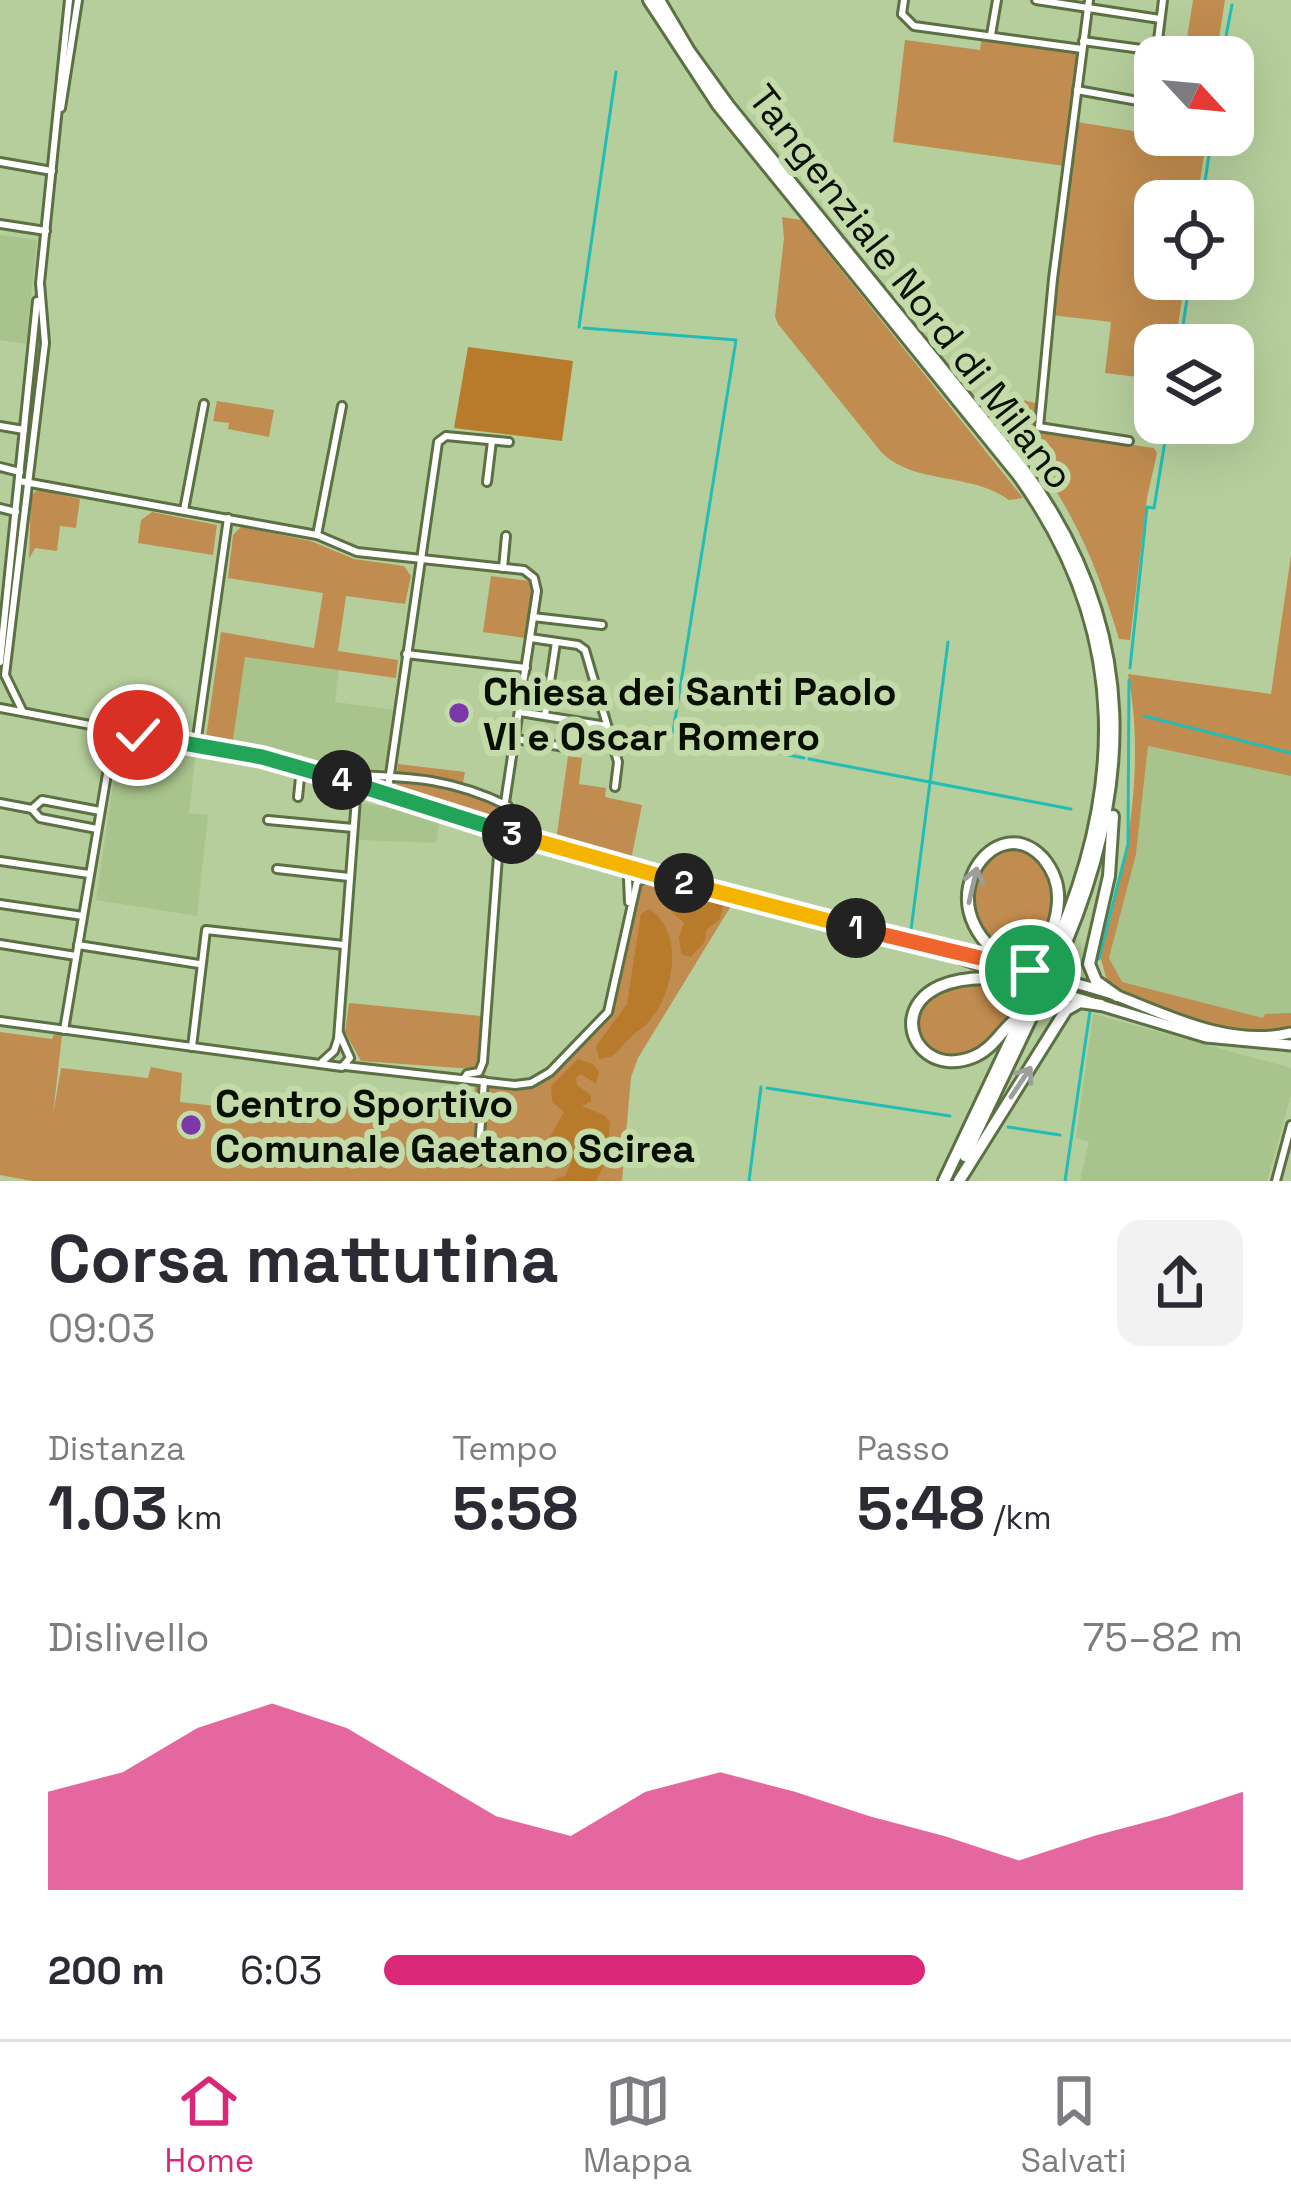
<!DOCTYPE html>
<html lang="it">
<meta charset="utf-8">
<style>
:root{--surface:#fff;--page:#f2f2f3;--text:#2b2b33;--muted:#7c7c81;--line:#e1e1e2;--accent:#db2777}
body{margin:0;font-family:"Space Grotesk",sans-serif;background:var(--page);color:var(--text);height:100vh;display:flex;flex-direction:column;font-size:45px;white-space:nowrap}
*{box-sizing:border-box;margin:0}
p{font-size:39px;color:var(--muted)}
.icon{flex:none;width:66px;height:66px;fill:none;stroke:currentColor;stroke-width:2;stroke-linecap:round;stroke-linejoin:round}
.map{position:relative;height:1181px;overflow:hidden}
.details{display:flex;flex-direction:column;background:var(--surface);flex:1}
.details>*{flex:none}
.needle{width:78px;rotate:116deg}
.buttons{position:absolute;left:1134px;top:36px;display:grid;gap:24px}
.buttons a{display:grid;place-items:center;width:120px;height:120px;border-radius:24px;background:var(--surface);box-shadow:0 12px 48px #0002;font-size:60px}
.pin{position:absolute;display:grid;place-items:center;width:102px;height:102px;color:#fff;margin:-51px;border:6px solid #fff;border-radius:50%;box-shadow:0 3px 12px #0007}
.km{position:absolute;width:60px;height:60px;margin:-30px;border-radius:50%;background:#222;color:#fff;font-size:33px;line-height:60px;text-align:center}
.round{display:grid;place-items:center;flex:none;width:126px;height:126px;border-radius:24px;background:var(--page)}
.overview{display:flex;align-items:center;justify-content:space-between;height:204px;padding:0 48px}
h1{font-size:66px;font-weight:600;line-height:90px}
.metrics{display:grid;grid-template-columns:repeat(3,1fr);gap:18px;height:204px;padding:12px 48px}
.metrics div{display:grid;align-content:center}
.metrics b{font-size:60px;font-weight:600}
.metrics small{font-size:33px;font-weight:400}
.metrics p{font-size:33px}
.chart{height:336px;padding:24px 48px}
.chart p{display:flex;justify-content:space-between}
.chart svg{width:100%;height:216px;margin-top:12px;fill:var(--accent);opacity:.7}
ul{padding:0 48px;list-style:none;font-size:39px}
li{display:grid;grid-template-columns:192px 144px 1fr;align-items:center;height:90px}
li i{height:30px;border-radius:15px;background:var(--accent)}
.tab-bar{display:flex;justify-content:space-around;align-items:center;height:168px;border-top:3px solid var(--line);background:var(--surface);font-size:33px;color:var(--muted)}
.tab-bar a{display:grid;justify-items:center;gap:6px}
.tab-bar .on{color:var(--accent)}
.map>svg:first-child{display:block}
.built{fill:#a8c38b}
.green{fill:#c08c4f}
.forest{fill:#b87b2b}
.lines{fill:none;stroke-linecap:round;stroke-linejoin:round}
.stream{stroke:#22bdb4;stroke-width:3}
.minor-casing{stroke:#5b7043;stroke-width:12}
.major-casing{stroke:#5b7043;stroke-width:15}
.highway-casing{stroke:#5b7043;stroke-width:16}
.minor{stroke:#fff;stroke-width:6}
.major{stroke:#fff;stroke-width:9}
.highway{stroke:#fff;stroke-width:10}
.oneway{stroke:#9c9f99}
.split-1-casing{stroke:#fff;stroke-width:24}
.split-2-casing{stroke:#fff;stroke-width:24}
.split-3-casing{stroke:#fff;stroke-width:24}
.split-4-casing{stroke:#fff;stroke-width:24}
.split-5-casing{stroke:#fff;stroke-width:24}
.split-1{stroke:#f0652b;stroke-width:15}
.split-2{stroke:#f5b400;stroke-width:15}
.split-3{stroke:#f5b400;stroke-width:15}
.split-4{stroke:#22a559;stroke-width:15}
.split-5{stroke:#22a559;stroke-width:15}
.poi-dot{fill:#7c37aa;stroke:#c3dba9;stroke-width:4.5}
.labels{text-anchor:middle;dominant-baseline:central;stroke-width:12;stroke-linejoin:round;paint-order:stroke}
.street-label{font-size:39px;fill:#080f01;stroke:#c3dba9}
.poi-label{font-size:39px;font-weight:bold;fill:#080f01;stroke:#c3dba9;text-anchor:start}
</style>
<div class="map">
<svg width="1291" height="1181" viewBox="0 0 1291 1181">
<rect width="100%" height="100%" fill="#b6ce9c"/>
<g class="built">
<polygon points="0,235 37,240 26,344 0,340"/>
<polygon points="245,657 339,670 335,702 394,710 386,769 332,770 269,751 232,747"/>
<polygon points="128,738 196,751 189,813 208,815 197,916 96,900 119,744"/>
<polygon points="1148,746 1291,775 1291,1018 1281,1023 1122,982 1109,958 1136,854"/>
<polygon points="362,803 440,816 436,843 359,840"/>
<polygon points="1093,1014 1291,1068 1291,1095 1267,1181 1080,1181 1089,1142 1076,1138"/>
</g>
<g class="green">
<polygon points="1193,0 1225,0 1216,57 1184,57"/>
<polygon points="982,37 1078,52 1065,166 893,142 905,40 980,50"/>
<polygon points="1077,122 1139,132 1147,128 1147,122 1155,123 1155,135 1207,135 1197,201 1155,201 1155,279 1185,279 1175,345 1155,345 1155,379 1105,373 1111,322 1051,315"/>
<path d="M 782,217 L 801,220 L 1023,498 L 1009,500 C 971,472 915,485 882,453 L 778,324 L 775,317 L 784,238 Z"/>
<path d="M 982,389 L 1039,404 L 1037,431 L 1154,448 L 1157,453 L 1147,498 L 1130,640 L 1119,639 C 1088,533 1052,474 982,389 Z"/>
<polygon points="217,401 274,410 269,437 228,429 229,423 213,421"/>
<polygon points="38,489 80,499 76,528 60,526 57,551 35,548 29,559 31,496"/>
<polygon points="152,512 217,525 213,555 138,543 141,520"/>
<polygon points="241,527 311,541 354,559 404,566 411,576 405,604 346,596 338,651 398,660 396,678 245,657 232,747 206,737 221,632 314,648 323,593 228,578 233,535"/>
<path d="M 1291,555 L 1291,776 L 1148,746 L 1136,854 L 1109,958 L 1122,982 L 1263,1018 L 1265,1014 L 1291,1013 L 1291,1026 C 1251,1039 1138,1015 1113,983 L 1108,984 L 1100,956 C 1127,866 1146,768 1128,674 L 1271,694 Z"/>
<polygon points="491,576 529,581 532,587 525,638 483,632"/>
<polygon points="568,756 582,758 579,784 606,788 605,797 642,805 630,865 556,841"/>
<polygon points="398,764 465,772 462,788 504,807 501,822 496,824 395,793"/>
<path d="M 1014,845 C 1074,871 1054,920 1033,966 C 999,956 967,927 973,889 C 974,877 984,865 990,854 Z"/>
<polygon points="656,879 734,901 638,1058 631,1077 622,1181 32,1181 0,1175 0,1032 52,1039 54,1034 62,1035 53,1115 61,1068 148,1078 151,1067 182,1073 180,1102 330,1119 333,1105 378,1110 380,1103 473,1113 475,1084 519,1089 538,1085 611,1016 636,893 643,882"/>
<path d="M 954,982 L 1024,986 C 1002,1032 986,1064 929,1053 L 915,1029 L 925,997 Z"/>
<polygon points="349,1003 481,1016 478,1064 473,1069 361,1061 345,1032"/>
</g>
<g class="forest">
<polygon points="468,347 573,361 562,441 454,428"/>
<polygon points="671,895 713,898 723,906 720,919 706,930 705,941 691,957 681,954 679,936 684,923 666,906"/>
<path d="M 649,909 C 685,931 674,993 650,1020 C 644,1028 635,1032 629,1039 C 618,1050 616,1058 599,1059 L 596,1046 L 627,1004 L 641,914 Z"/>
<polygon points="578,1059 593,1064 599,1072 596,1084 581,1074 576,1078 577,1085 591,1095 591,1101 582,1106 604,1115 610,1122 607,1158 596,1181 550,1181 566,1175 573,1157 570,1148 557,1149 548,1140 564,1112 552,1102 551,1086"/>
</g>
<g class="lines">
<g class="stream">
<polyline points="1222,57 1232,5"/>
<polyline points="1202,201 1212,135"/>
<polyline points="579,327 616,72"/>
<polyline points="584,328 736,340 673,732 804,758"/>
<polyline points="1180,345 1190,279"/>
<polyline points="1130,668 1147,507 1154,508 1168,423"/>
<polyline points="1144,716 1291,753"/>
<polyline points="809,759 1071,809"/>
<polyline points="911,930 948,642"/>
<polyline points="1099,959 1128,844 1129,680"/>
<polyline points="767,1088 950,1116"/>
<polyline points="1008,1127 1060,1135"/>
<polyline points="749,1181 761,1087"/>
<polyline points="1065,1181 1090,1011"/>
</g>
<defs>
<g id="minor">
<polyline points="1036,0 1160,19"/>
<polyline points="1089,0 1053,279 1039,427 1129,441"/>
<polyline points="902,14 914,26 1082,49"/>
<polyline points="902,14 904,0"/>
<polyline points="991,35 997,0"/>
<polyline points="1083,41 1156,51"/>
<polyline points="1077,90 1149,103"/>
<polyline points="61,108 78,0"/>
<polyline points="1147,128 1163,0"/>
<polyline points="0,162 52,171"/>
<polyline points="0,224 46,231"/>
<polyline points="0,426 24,430"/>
<polyline points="0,467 20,472"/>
<polyline points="19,481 317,535 357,552 524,570 534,578 537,591 499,842 483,1062 479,1072 467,1074 464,1079"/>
<polyline points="487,482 492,441"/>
<polyline points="0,508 16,512"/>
<polyline points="184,510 204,404"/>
<polyline points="317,535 342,406"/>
<polyline points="503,568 506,536"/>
<polyline points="533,617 602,625"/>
<polyline points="530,638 578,645 585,650 618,762 615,787"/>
<polyline points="406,654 526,668"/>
<polyline points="0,662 37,301"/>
<polyline points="0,708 276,760 596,859 1015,967"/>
<polyline points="23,712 5,675 45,343 40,283 69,0"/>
<polyline points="520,712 606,726"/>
<polyline points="545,715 556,642"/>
<polyline points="516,739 571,748"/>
<polyline points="196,745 228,518"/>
<path d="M 353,775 C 413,777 453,779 508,806"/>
<polyline points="387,795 438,442 446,436 509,442"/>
<polyline points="298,797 301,768"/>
<polyline points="0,803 32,809 40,818 97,829"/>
<polyline points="32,809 42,800 100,811"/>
<polyline points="268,820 353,828"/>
<polyline points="0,861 89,874"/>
<polyline points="277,869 349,877"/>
<polyline points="629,902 628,879 634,869"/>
<polyline points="0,904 83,916"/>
<polyline points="0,944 76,956"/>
<polyline points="78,945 199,964"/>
<polyline points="945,954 1012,978"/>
<polyline points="0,1021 342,1067 350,1058 339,1033"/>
<polyline points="64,1030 114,732"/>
<polyline points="192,1047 206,930 344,945"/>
<polyline points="322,1062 334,1051 338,1039 357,785"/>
<polyline points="345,1066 515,1085 531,1083 550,1072 608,1012 637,882 649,876"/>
<polyline points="478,1161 484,1081"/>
<polyline points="1276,1181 1291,1125"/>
</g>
<g id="major">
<path d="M 1030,971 C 1059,980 1091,986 1120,997 C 1173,1018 1232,1047 1291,1033"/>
<polyline points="1024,982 1206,1037 1291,1045"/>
</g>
<g id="highway">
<path d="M 649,0 L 718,105 L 1018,475 C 1132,632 1126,797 1046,966"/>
<path d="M 659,0 L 689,51 L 728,105 L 1021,466 C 1142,629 1135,793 1054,970"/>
<polyline points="1113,816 1109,876 1089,964 1096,981 1117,996"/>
<path d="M 1030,971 C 911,924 991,801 1043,858 C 1053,870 1059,884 1058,901 C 1057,923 1047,943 1040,964"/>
<path d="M 1023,1014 C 1003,1025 996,1048 973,1057 C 899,1086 868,955 1024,982"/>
<polyline points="965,1156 1039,1001"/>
<polyline points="944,1181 1031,997"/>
<polyline points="959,1181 1066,1010 1080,1002 1101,1005"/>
</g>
</defs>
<use href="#minor" class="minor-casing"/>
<use href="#major" class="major-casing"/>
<use href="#highway" class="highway-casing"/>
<use href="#minor" class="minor"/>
<use href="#major" class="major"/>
<use href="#highway" class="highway"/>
</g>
<defs><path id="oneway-shaft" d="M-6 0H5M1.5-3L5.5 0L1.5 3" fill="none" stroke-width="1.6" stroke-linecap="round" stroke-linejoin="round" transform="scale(3)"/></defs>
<g class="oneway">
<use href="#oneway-shaft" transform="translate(973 885) rotate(-77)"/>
<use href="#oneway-shaft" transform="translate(1021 1082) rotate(-56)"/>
</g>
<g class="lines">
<defs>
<polyline id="split-1" points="856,928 1030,970"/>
<polyline id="split-2" points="684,883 856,928"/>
<polyline id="split-3" points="512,834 684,883"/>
<polyline id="split-4" points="342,780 512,834"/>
<polyline id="split-5" points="138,735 262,757 342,780"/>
</defs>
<use href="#split-1" class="split-1-casing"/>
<use href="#split-2" class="split-2-casing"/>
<use href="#split-3" class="split-3-casing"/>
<use href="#split-4" class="split-4-casing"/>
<use href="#split-5" class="split-5-casing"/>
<use href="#split-1" class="split-1"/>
<use href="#split-2" class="split-2"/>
<use href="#split-3" class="split-3"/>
<use href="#split-4" class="split-4"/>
<use href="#split-5" class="split-5"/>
</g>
<g class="poi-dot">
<circle cx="459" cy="713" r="12"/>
<circle cx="191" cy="1125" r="12"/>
</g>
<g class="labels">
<g class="street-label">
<text transform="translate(911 287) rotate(52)">Tangenziale Nord di Milano</text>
</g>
<g class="poi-label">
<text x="483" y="691">Chiesa dei Santi Paolo<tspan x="483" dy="45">VI e Oscar Romero</tspan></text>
<text x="215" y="1103">Centro Sportivo<tspan x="215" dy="45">Comunale Gaetano Scirea</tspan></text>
</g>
</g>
</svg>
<div class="buttons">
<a><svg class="needle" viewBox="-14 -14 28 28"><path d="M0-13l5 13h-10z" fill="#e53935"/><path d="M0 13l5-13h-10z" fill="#7c7c81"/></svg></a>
<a><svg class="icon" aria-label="locate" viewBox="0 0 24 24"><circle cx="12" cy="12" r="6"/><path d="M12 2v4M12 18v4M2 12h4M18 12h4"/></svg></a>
<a><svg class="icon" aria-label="layers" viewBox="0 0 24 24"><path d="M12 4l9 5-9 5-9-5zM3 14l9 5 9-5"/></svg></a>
</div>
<div class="pin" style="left:1030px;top:970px;background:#1e9e55"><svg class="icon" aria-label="arrive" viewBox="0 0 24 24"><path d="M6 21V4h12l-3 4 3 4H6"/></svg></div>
<div class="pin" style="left:138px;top:735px;background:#d93025"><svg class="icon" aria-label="check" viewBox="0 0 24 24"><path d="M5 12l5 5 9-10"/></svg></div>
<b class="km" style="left:856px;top:928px">1</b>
<b class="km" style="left:684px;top:883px">2</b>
<b class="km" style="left:512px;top:834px">3</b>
<b class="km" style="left:342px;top:780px">4</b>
</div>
<section class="details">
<div class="overview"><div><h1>Corsa mattutina</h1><p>09:03</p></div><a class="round"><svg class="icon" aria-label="share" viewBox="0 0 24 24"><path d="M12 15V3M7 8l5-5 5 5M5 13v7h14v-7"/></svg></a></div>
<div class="metrics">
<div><p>Distanza</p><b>1.03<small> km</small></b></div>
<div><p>Tempo</p><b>5:58</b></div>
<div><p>Passo</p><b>5:48<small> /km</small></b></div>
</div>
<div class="chart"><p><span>Dislivello</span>75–82 m</p>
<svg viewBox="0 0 160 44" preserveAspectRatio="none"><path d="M0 44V24L10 20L20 11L30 6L40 11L50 20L60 29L70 33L80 24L90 20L100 24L110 29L120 33L130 38L140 33L150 29L160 24V44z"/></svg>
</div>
<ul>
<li><b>200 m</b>6:03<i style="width:63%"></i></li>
</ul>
</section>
<nav class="tab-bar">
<a class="on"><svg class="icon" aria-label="home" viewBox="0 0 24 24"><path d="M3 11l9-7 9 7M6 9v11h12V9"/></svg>Home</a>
<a><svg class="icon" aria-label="map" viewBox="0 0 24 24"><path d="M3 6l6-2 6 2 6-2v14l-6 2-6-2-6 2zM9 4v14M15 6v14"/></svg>Mappa</a>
<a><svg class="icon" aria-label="saved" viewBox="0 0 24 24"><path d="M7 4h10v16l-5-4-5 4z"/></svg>Salvati</a>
</nav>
